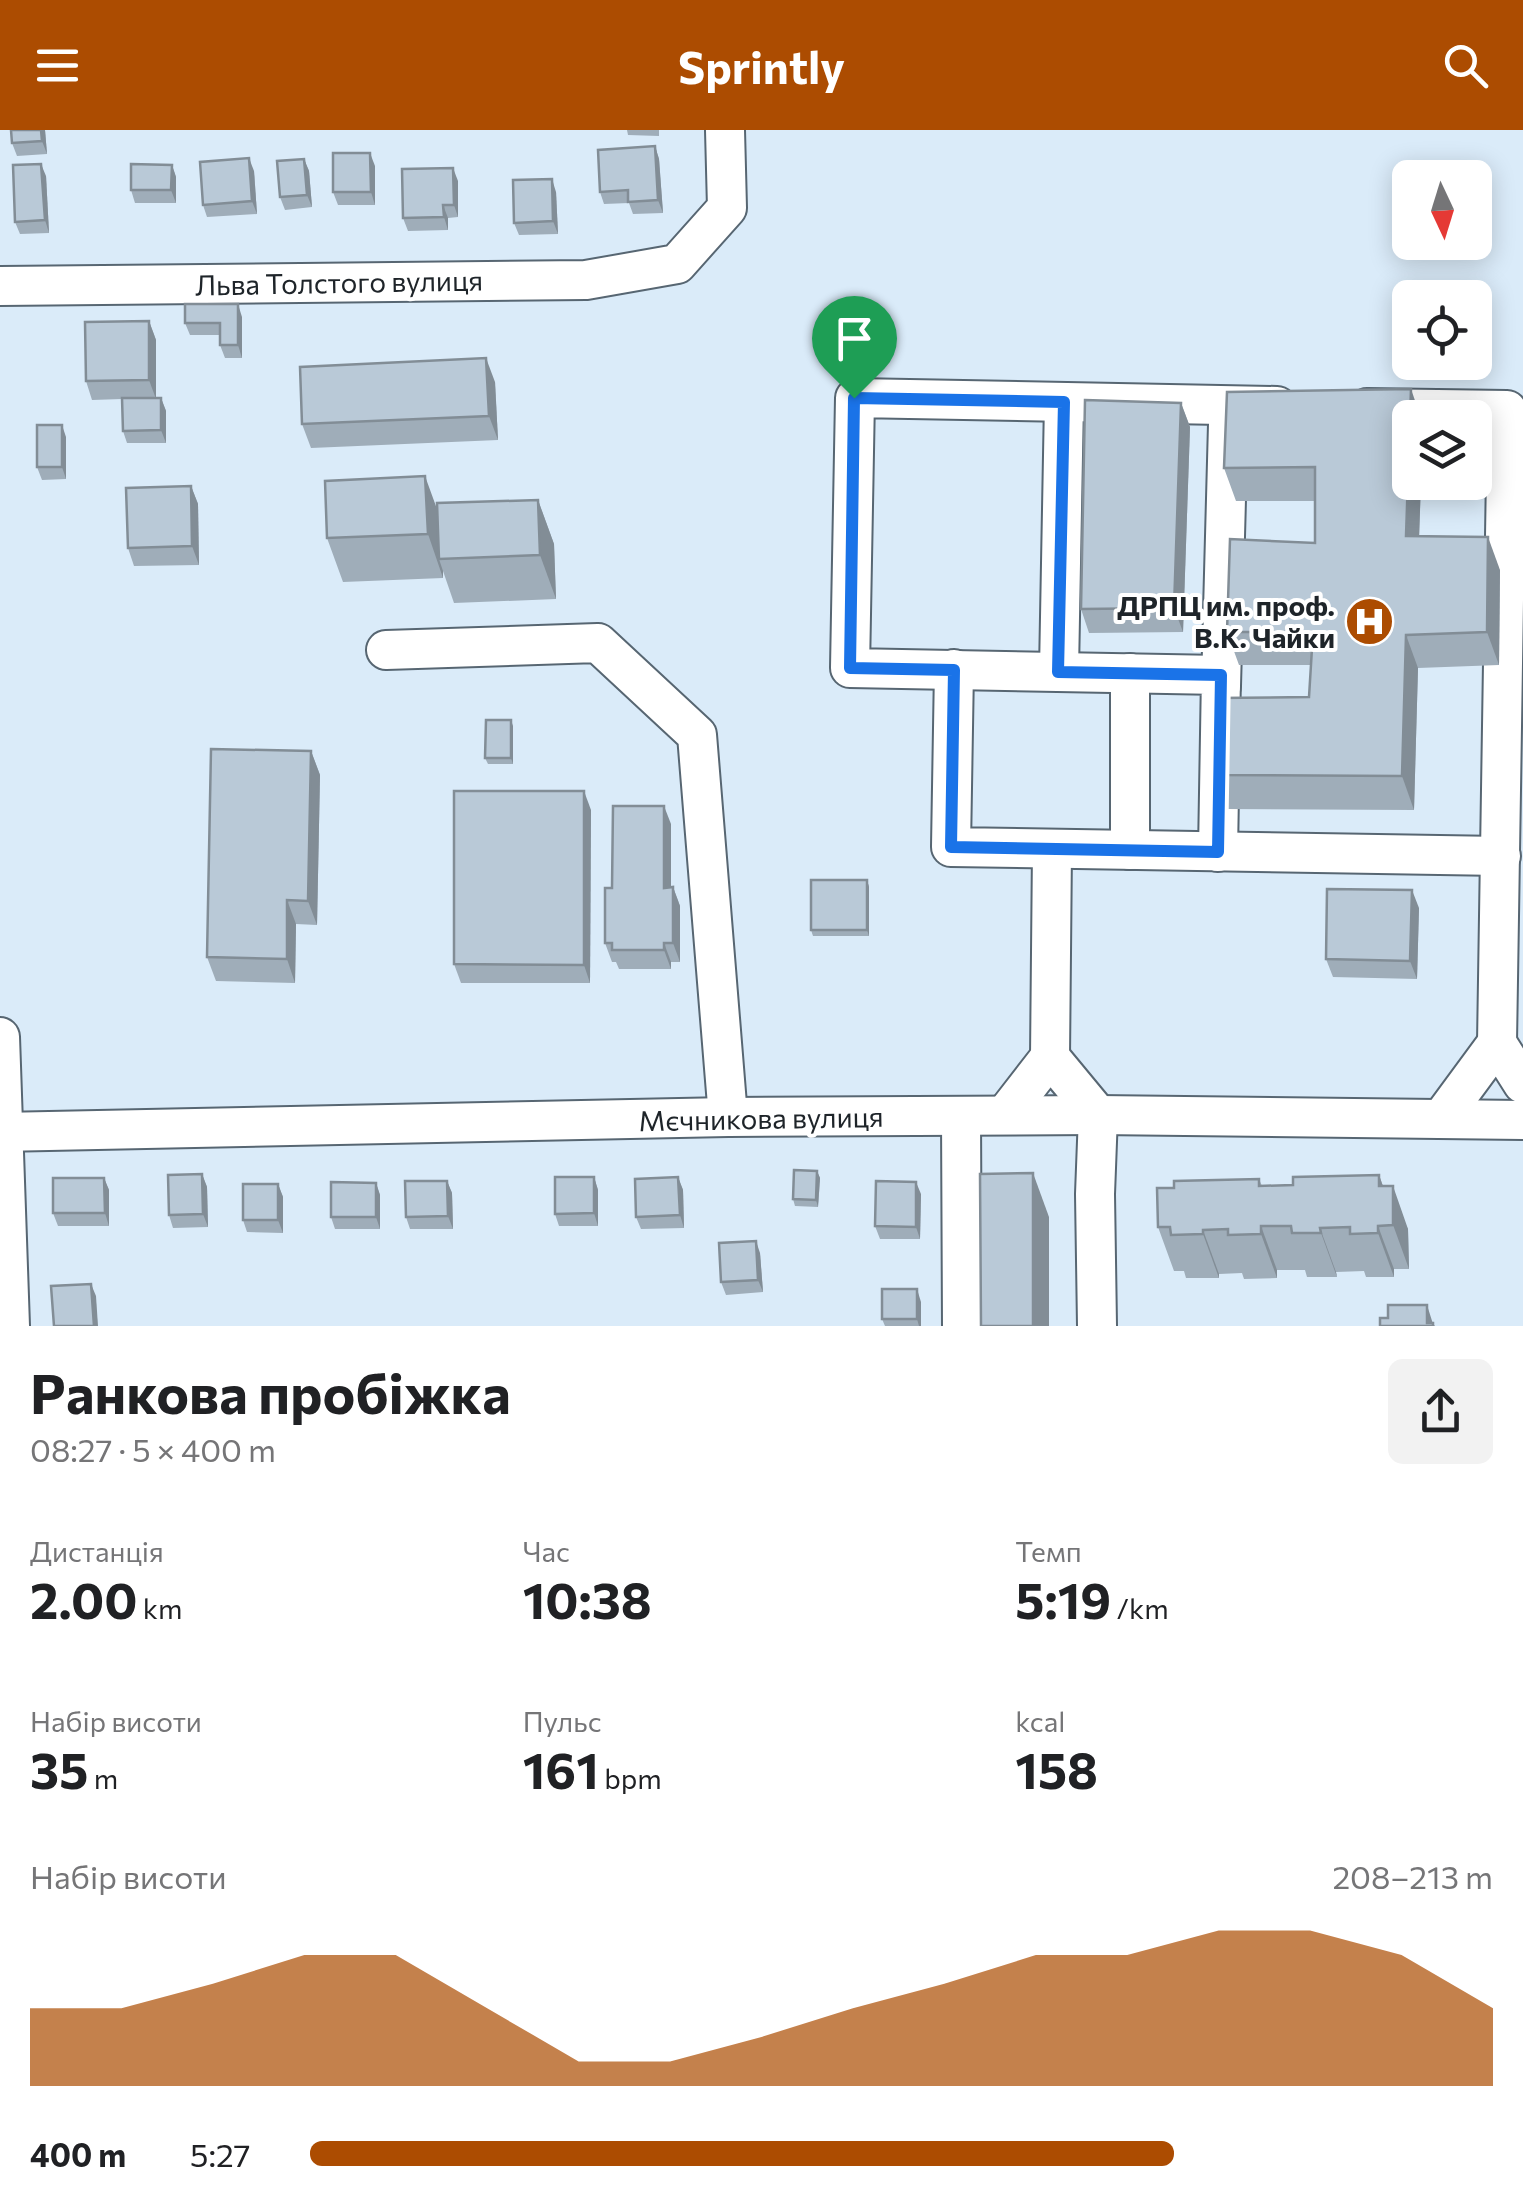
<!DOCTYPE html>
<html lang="uk">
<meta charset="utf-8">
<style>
:root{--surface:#fff;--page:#f2f2f2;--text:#202124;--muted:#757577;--accent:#ac4c01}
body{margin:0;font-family:Commissioner,sans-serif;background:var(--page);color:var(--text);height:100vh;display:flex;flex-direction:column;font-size:38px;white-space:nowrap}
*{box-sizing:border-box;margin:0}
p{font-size:32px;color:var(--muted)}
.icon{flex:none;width:55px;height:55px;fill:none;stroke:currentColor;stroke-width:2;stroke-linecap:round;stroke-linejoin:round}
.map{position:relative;height:1196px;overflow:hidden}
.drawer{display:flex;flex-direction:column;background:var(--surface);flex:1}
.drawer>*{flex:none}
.needle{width:65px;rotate:176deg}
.buttons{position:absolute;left:1392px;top:30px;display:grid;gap:20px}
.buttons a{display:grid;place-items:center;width:100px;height:100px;border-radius:15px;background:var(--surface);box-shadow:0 5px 25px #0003;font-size:50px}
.pin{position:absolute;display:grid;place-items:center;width:85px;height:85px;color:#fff;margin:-102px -42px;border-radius:50% 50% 50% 0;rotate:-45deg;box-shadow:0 0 10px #0007}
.pin .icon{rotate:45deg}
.round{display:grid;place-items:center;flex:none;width:105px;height:105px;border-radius:15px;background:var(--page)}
.headline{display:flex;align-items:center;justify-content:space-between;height:170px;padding:0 30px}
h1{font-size:55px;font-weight:700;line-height:75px}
.stats{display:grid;grid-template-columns:repeat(3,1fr);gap:15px;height:170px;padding:10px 30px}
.stats div{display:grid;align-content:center}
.stats b{font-size:50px;font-weight:700}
.stats small{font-size:28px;font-weight:400}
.stats p{font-size:28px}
.chart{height:280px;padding:20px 30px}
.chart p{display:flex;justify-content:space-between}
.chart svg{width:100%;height:180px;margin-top:10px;fill:var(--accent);opacity:.7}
ul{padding:0 30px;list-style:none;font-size:32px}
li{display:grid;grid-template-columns:160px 120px 1fr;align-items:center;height:75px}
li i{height:25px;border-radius:12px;background:var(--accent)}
header{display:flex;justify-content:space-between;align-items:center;height:130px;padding:0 30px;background:var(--accent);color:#fff;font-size:45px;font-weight:700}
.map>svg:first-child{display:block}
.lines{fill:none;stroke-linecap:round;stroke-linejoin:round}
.minor-casing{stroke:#576672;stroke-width:42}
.minor{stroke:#fff;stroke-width:38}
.wall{fill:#9fadb9}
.shaded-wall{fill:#828d96}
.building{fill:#b9c9d7;stroke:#828d96;stroke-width:2.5}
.route-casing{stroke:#fff;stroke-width:20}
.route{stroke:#1a73e8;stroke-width:12}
.labels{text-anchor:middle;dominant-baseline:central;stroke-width:8;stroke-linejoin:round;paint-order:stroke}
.street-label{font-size:28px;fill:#1e2429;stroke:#fff}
.poi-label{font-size:28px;font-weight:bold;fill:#1e2429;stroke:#fff;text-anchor:end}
</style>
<header><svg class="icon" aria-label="menu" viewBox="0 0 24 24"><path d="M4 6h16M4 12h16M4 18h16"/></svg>Sprintly<svg class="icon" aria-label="search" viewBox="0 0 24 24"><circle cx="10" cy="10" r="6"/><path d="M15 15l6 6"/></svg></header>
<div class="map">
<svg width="1523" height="1196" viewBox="0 0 1523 1196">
<rect width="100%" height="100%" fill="#daebf9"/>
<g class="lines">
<defs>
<g id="minor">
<polyline points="0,156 586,150 677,134 727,78 725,0"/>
<polyline points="1367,278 1507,280 1497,913"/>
<polyline points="386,520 598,513 697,605 728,987"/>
<polyline points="954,539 951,717 1501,726"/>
<polyline points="1059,541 1064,272"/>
<polyline points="1221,556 1228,294"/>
<polyline points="1130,720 1130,543"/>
<polyline points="1218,722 1221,545 850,538 855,268 1277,276"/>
<polyline points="0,907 10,1196"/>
<polyline points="1050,927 1052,719"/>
<polyline points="1005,985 1050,927 1098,985 1095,1064 1097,1196"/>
<polyline points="961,986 962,1196"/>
<polyline points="1441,989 1497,913 1523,954"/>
<polyline points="0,1002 728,987 1098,985 1523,990"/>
</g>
</defs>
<use href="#minor" class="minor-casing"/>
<use href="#minor" class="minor"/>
</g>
<g class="wall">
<polygon points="11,0 45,0 47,24 17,26 12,13"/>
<polygon points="627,0 659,0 659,6 628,5"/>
<polygon points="655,16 659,29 663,83 633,84 629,73 604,74 600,62"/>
<polygon points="304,29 309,41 312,77 285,80 280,67"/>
<polygon points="172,35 176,47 176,73 135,73 131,60"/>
<polygon points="375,36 375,75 338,75 333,62"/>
<polygon points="254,41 257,84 207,87 203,75"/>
<polygon points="46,46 49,103 20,104 15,92"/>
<polygon points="458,51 458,87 448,88 448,100 408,101 403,88"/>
<polygon points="556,62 558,104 519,105 514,93"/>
<polygon points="242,187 242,228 225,228 220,215 220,205 190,205 185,193"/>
<polygon points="149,191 156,210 156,268 161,268 166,281 166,313 127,313 123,301 122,269 92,270 86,251"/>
<polygon points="495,252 498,310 311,318 302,294"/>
<polygon points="1227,262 1410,352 1421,352 1419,406 1500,440 1499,535 1418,538 1414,680 1226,679 1214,645 1309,567 1311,535 1239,535 1227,502 1315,413 1315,371 1236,371 1224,338"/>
<polygon points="1181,273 1190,297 1183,502 1089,503 1081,479"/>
<polygon points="66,307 66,349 42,350 37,337"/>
<polygon points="191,356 198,374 199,435 134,436 128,418"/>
<polygon points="538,370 554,414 556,469 454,473 443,441 443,448 343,452 327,408 437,379"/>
<polygon points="513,596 513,634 488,634 485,628"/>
<polygon points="311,621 320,645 317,795 296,794 295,853 216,851 207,827"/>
<polygon points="591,680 590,853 461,853 454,834"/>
<polygon points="671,694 671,757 673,757 680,776 680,832 671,832 671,839 619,839 616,832 612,832 605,813 612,758"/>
<polygon points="867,750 869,757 869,806 813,806 811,800"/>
<polygon points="1419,778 1417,849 1333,847 1326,829"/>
<polygon points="817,1041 820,1048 818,1077 795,1076 793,1069"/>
<polygon points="202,1044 207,1057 208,1097 173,1098 169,1085"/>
<polygon points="1379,1045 1383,1056 1408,1099 1409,1139 1394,1139 1394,1147 1366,1147 1364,1141 1336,1142 1337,1147 1307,1147 1305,1140 1277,1140 1277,1148 1244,1149 1242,1143 1219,1144 1219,1148 1186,1148 1184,1141 1174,1141 1158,1097 1174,1058 1259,1049 1262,1056 1293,1055"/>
<polygon points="594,1047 598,1060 598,1096 559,1096 555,1084"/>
<polygon points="678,1047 683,1060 684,1098 641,1099 636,1087"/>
<polygon points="104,1048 109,1060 109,1096 58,1096 53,1083"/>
<polygon points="447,1051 452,1063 453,1099 410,1099 406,1087"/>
<polygon points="376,1053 380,1065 380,1099 335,1099 331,1087"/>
<polygon points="278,1054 283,1067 283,1103 247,1102 243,1090"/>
<polygon points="921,1064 920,1109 880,1109 875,1096"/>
<polygon points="760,1123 763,1162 726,1165 721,1152"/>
<polygon points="921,1172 921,1196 885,1196 882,1189"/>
</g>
<g class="shaded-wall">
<polygon points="41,0 45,0 47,24 42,11"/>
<polygon points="655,16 659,29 663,83 658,70"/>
<polygon points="370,23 375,36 375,75 371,62"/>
<polygon points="249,28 254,41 257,84 252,71"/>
<polygon points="304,29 309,41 312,77 307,65"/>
<polygon points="41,34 46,46 49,103 45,90"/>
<polygon points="172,35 176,47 176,73 171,60"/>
<polygon points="453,38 458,51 458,87 454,75"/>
<polygon points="552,49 556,62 558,104 553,91"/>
<polygon points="443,75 448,88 448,100 444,87"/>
<polygon points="238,174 242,187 242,228 238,215"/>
<polygon points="149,191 156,210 156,269 149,250"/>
<polygon points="486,228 495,252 498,310 489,286"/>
<polygon points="1411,259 1421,288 1410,288"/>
<polygon points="161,268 166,281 166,313 161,300"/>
<polygon points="1181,273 1190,297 1183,502 1174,478"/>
<polygon points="1410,291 1410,352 1421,352 1418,439 1406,406"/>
<polygon points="62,295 66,307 66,349 62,337"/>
<polygon points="425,346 441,390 439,429 443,441 443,448 428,404"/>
<polygon points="191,356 198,374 199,435 192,416"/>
<polygon points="538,370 554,414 556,469 540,425"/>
<polygon points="1488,407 1500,440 1499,535 1487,502"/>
<polygon points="1406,505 1418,538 1414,680 1402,646"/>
<polygon points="511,590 513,596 513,634 511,628"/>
<polygon points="311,621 320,645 317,795 308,771"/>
<polygon points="584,661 591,680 590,853 584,835"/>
<polygon points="664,676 671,694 671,776 664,758"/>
<polygon points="867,750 869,757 869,806 867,800"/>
<polygon points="673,757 680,776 680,832 673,813"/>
<polygon points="1412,760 1419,778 1417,849 1410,831"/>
<polygon points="287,770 296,794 295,853 287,829"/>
<polygon points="664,813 671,832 671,839 664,820"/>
<polygon points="817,1041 820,1048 818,1077 816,1070"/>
<polygon points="1033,1043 1049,1087 1049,1196 1033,1196"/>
<polygon points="202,1044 207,1057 208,1097 203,1084"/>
<polygon points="1379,1045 1393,1085 1393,1056 1408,1099 1409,1139 1379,1056"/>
<polygon points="594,1047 598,1060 598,1096 594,1083"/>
<polygon points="678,1047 683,1060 684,1098 680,1085"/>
<polygon points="104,1048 109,1060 109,1096 105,1083"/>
<polygon points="447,1051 452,1063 453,1099 448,1086"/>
<polygon points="916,1052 921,1064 920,1109 916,1097"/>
<polygon points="376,1053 380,1065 380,1099 376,1087"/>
<polygon points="278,1054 283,1067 283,1103 278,1090"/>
<polygon points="1261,1096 1277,1140 1277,1148 1261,1104"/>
<polygon points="1378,1096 1394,1139 1394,1147 1378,1103"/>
<polygon points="1320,1098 1336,1142 1337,1147 1321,1103"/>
<polygon points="1203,1100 1219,1144 1219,1148 1203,1104"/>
<polygon points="756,1111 760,1123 763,1162 758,1150"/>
<polygon points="91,1154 96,1166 98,1196 94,1196"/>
<polygon points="917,1159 921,1172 921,1196 919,1196 917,1189"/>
<polygon points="1427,1175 1433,1194 1435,1196 1428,1196"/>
</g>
<g class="building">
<polygon points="11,0 41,0 42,11 12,13"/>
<polygon points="655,16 658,70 628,72 628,60 600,62 598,20"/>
<polygon points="333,23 370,23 371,62 333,62"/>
<polygon points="249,28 252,71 203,75 200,32"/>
<polygon points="304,29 307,65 280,67 277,31"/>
<polygon points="41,34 45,90 15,92 13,35"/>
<polygon points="131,34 172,35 171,60 131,60"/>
<polygon points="453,38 454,75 443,75 444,87 403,88 402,39"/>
<polygon points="552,49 553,91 514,93 513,50"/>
<polygon points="185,174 238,174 238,215 220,215 220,193 185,193"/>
<polygon points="149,191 149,250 86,251 85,192"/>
<polygon points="486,228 489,286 302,294 300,237"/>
<polygon points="1411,259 1406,406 1488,407 1487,502 1406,505 1402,646 1214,645 1216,568 1309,567 1313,502 1227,502 1230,409 1315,413 1315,337 1224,338 1227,262"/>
<polygon points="122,268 161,268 161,300 123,301"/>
<polygon points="1085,270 1181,273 1174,478 1081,479"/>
<rect x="37" y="295" width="25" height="42"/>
<polygon points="425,346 428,404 327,408 325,351"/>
<polygon points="191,356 192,416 128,418 126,358"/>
<polygon points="538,370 540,425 439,429 437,373"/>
<polygon points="486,590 511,590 511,628 485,628"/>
<polygon points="211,619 311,621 308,771 287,770 287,829 207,827"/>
<polygon points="454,661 584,661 584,835 454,834"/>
<polygon points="613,676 664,676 664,758 673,757 673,813 664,813 664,820 612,820 612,813 605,813 605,758 612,758"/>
<rect x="811" y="750" width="56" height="50"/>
<polygon points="1327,759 1412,760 1410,831 1326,829"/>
<polygon points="794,1040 817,1041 816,1070 793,1069"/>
<polygon points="1033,1043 1033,1196 981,1196 980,1044"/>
<polygon points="202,1044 203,1084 169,1085 168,1045"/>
<polygon points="1379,1045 1379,1056 1393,1056 1393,1095 1378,1096 1378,1103 1350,1104 1350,1097 1320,1098 1321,1103 1292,1103 1291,1096 1261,1096 1261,1104 1228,1105 1228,1099 1203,1100 1203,1104 1171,1105 1170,1097 1158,1097 1157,1058 1174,1058 1174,1051 1259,1049 1259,1056 1293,1055 1293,1047"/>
<polygon points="555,1047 594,1047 594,1083 555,1084"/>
<polygon points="678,1047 680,1085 636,1087 635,1049"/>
<polygon points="53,1048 104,1048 105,1083 53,1083"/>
<polygon points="405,1051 447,1051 448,1086 406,1087"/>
<polygon points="876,1051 916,1052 916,1097 875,1096"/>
<polygon points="331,1052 376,1053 376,1087 331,1087"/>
<rect x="243" y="1054" width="35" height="36"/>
<polygon points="756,1111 758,1150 721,1152 719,1113"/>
<polygon points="91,1154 94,1196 54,1196 51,1156"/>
<rect x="882" y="1159" width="35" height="30"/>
<polygon points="1388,1175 1427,1175 1427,1193 1433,1193 1433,1196 1380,1196 1380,1188 1388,1188"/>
</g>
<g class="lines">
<defs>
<polygon id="route" points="854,268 1064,272 1058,542 1221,545 1218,722 951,717 954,540 850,538"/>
</defs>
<use href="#route" class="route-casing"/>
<use href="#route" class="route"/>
</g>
<defs>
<symbol id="hospital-disc" viewBox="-11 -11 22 22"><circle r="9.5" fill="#ac4c01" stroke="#fff"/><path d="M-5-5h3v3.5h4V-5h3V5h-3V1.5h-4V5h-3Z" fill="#fff"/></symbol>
</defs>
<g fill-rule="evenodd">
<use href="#hospital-disc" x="1342" y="464" width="55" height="55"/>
</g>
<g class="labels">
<g class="street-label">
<text transform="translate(339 152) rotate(-1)">Льва Толстого вулиця</text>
<text transform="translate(761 988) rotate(-1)">Мєчникова вулиця</text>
</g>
<g class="poi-label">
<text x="1335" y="475">ДРПЦ им. проф.<tspan x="1335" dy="32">В.К. Чайки</tspan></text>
</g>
</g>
</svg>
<div class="buttons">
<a><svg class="needle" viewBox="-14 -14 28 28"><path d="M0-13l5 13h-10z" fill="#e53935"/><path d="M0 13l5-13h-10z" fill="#757577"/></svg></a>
<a><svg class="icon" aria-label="locate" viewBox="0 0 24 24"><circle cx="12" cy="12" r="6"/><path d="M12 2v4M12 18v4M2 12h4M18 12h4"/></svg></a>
<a><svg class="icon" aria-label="layers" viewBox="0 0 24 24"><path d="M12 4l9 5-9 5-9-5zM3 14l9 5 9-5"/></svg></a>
</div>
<div class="pin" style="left:854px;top:268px;background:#1e9e55"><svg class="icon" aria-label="arrive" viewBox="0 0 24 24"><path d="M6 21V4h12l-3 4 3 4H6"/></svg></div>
</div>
<section class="drawer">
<div class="headline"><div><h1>Ранкова пробіжка</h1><p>08:27 · 5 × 400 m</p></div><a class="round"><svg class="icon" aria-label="share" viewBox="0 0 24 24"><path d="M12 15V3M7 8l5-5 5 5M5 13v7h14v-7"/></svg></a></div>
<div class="stats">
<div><p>Дистанція</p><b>2.00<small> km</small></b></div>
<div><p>Час</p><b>10:38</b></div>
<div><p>Темп</p><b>5:19<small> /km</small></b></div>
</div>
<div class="stats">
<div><p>Набір висоти</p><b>35<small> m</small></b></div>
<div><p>Пульс</p><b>161<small> bpm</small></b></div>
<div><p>kcal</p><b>158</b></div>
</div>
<div class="chart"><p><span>Набір висоти</span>208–213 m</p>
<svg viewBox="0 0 160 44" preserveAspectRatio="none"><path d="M0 44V25L10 25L20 19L30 12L40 12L50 25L60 38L70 38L80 32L90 25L100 19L110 12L120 12L130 6L140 6L150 12L160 25V44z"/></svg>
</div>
<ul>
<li><b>400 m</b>5:27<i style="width:73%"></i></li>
</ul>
</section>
